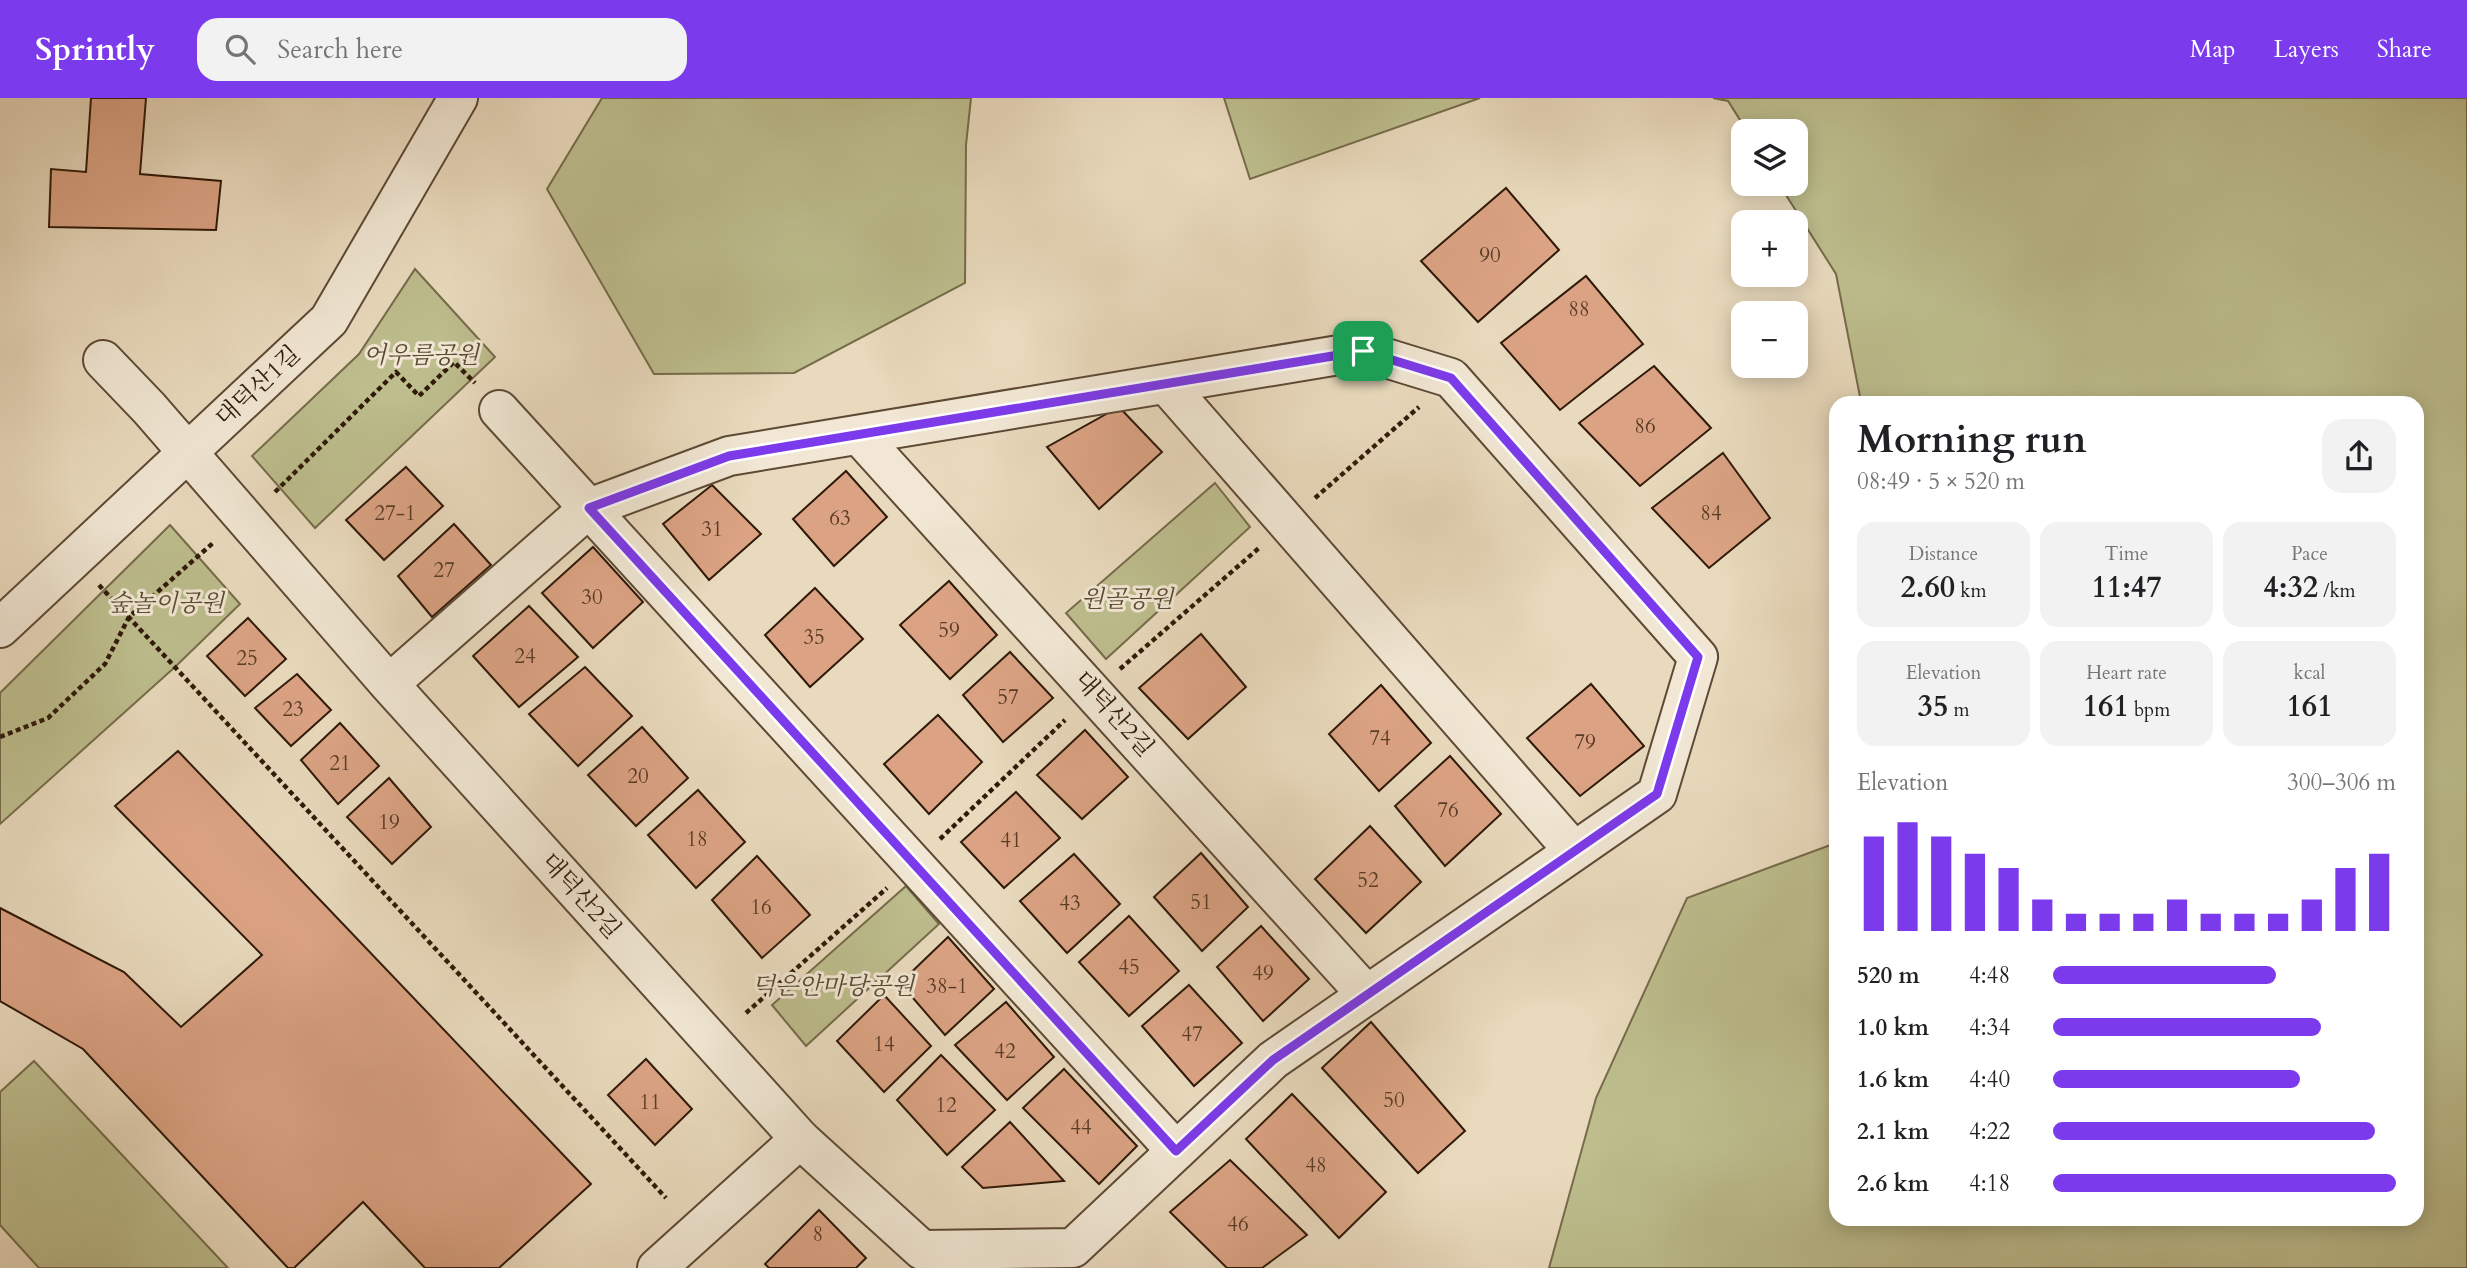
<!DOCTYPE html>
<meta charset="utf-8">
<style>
:root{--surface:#fff;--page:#f2f2f2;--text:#202124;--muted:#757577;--accent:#7c3aed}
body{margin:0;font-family:Cardo,"Noto Serif KR",serif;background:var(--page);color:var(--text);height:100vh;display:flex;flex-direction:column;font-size:26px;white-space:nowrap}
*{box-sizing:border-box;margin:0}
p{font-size:23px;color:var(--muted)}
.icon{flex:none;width:38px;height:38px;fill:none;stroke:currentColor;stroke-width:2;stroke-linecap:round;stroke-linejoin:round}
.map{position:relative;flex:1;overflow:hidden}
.details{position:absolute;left:1829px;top:298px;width:595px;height:830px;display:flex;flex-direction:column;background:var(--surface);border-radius:21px;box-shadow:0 4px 18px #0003}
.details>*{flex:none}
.tools{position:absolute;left:1731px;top:21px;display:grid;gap:14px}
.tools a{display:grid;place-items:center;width:77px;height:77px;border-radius:14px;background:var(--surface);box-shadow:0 4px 18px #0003;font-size:35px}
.pin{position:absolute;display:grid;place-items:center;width:60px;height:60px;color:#fff;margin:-30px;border-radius:14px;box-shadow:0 4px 10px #0006}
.round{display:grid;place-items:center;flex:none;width:74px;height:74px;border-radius:21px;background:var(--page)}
.summary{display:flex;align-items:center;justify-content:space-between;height:119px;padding:0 28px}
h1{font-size:38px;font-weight:600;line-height:52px}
.figures{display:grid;grid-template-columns:repeat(3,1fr);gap:10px;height:119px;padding:7px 28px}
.figures div{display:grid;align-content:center;border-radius:18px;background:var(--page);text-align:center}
.figures b{font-size:30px;font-weight:600}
.figures small{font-size:19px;font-weight:400}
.figures p{font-size:19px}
.chart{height:196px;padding:14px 28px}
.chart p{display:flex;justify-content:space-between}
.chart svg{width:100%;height:126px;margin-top:7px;stroke:var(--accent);stroke-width:6}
ul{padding:0 28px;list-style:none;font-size:23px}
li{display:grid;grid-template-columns:112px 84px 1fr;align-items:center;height:52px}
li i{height:18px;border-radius:9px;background:var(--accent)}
header{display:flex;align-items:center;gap:42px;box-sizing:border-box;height:98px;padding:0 35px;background:var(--accent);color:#fff}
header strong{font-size:33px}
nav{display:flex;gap:38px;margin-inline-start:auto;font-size:24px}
.search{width:490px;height:63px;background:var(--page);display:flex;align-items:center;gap:18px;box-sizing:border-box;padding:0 24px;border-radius:21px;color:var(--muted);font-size:26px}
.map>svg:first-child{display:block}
.green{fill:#bdbd8d;stroke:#766b4a;stroke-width:2}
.building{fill:#dba384;stroke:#2f1908;stroke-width:2}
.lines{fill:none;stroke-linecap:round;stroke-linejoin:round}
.minor-casing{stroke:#5e4935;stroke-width:42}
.path{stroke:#2f1908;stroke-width:4.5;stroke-dasharray:5 3.5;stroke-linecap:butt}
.minor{stroke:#f1e7d4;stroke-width:38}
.route-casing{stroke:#fff;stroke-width:14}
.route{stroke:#7c3aed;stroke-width:9}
.labels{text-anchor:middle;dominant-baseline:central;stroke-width:6;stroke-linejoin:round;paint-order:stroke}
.number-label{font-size:21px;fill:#5a3c27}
.park-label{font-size:24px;font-style:italic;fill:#5a4a30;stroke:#f1e7d4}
.street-label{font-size:24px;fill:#2f1908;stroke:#f1e7d4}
</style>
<header>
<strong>Sprintly</strong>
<div class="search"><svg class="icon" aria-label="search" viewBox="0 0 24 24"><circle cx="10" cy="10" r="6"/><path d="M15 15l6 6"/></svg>Search here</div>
<nav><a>Map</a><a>Layers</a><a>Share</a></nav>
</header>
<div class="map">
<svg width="2467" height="1170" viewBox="0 0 2467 1170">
<rect width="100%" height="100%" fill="#e9dabd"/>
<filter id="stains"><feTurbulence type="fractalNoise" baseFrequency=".00286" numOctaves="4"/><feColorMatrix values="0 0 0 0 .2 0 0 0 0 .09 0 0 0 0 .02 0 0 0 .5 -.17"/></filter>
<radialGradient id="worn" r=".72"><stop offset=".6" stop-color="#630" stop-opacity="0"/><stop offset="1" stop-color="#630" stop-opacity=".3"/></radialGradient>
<g class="green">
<polygon points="602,0 971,0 966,47 965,185 794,275 654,276 547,91"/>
<polygon points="1224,0 1480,0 1250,81"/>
<polygon points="1713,0 2467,0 2467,1170 1549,1170 1596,1000 1687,800 1836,745 1836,1120 2417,1120 2417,304 1861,304 1836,176 1779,86 1796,86 1796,33 1747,33 1728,3"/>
<polygon points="415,171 495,259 315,430 252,358 359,256"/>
<polygon points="1215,385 1250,429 1106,561 1066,515"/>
<polygon points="170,427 240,506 175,569 0,726 0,595"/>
<polygon points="906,788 939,826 806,948 772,907"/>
<polygon points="34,963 228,1170 39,1170 0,1127 0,994"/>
</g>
<g class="building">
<polygon points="91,0 146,0 140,76 221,83 216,132 49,129 51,71 86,74"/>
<polygon points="1506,90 1559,152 1478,224 1421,163"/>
<polygon points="1586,178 1643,246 1560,312 1501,245"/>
<polygon points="1654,268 1711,330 1640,388 1579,325"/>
<polygon points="1119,309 1162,354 1099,411 1047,349"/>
<polygon points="1723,355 1770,420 1709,470 1652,410"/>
<polygon points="406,369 443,408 384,462 346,422"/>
<polygon points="846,373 887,419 834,468 793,421"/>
<polygon points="712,387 761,436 709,482 663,426"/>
<polygon points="454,426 491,467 432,519 398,478"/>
<polygon points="593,449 643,504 593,550 542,495"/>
<polygon points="949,483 997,537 950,581 900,527"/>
<polygon points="815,490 863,541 810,589 765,537"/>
<polygon points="529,508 578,559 519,609 473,558"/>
<polygon points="248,520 286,561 245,598 207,558"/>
<polygon points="1201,536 1246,589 1188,641 1139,590"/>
<polygon points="1010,554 1053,600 1003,644 963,597"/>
<polygon points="585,569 632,618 578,668 529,616"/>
<polygon points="297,576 331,612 291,648 255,610"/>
<polygon points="1591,586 1644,648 1580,698 1527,640"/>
<polygon points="1381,587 1431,645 1379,693 1329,636"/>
<polygon points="938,617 982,664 929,716 884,666"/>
<polygon points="340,625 379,668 338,706 301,662"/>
<polygon points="642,629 688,680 636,728 588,677"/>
<polygon points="1085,632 1128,679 1082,721 1037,677"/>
<polygon points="178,653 591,1086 499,1170 425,1170 363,1104 294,1170 288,1170 83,951 0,903 0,810 124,874 181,929 262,857 115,708"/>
<polygon points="1450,658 1501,716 1445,768 1395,708"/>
<polygon points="389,680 431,729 392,766 347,719"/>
<polygon points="698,692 745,744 696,790 648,737"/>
<polygon points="1016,694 1060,740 1004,790 961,744"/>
<polygon points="1370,728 1421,784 1366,835 1315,781"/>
<polygon points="1201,755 1248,809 1202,853 1154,799"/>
<polygon points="1074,756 1120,806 1067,855 1020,803"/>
<polygon points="757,758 810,817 762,860 712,802"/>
<polygon points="1129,818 1179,873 1129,918 1079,864"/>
<polygon points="1261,828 1309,881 1263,923 1217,869"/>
<polygon points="948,839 994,891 945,937 900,885"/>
<polygon points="1189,887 1242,945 1194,988 1142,928"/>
<polygon points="884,897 931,948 884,994 837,943"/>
<polygon points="1006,904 1054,959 1007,1002 955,947"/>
<polygon points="1371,924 1465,1033 1418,1075 1322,970"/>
<polygon points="941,957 995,1012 947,1057 897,1002"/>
<polygon points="646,961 692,1011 655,1047 608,997"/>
<polygon points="1064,971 1137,1048 1099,1086 1023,1010"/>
<polygon points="1292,996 1386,1094 1339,1140 1246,1041"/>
<polygon points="1010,1024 1064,1083 983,1090 962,1069"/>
<polygon points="1230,1062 1307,1137 1262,1170 1227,1170 1170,1114"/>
<polygon points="819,1112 866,1160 856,1170 769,1170 765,1166"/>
</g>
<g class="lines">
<defs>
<g id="minor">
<polyline points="103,262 149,310 389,586 800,1041 922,1152 1073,1150 1273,962 1657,696 1698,559 1451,280 1363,253 729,358 589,410 389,586"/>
<polyline points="1166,286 1574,753"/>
<polyline points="499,312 1176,1053"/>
<polyline points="859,337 1367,897"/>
<polyline points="0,530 329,222 458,0"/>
<polyline points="657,1170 800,1041"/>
</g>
</defs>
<use href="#minor" class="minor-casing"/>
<g class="path">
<polyline points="275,394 396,274 419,298 454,264 475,285"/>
<polyline points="1315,400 1419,309"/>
<polyline points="99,487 666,1100"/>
<polyline points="1120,571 1259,450"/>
<polyline points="0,639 48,620 105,566 129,519 213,445"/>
<polyline points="940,741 1065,622"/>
<polyline points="746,915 887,790"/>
</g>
<use href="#minor" class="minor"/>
</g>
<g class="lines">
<defs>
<polygon id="route" points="1363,253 1451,280 1698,559 1657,696 1273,962 1176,1053 589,410 729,358"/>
</defs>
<use href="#route" class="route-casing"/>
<use href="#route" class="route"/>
</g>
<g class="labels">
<g class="number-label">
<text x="1490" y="157">90</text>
<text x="1579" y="211">88</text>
<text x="1645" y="328">86</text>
<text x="395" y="415">27-1</text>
<text x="1711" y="415">84</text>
<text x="840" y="420">63</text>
<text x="712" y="431">31</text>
<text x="444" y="472">27</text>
<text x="592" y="499">30</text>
<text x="949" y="532">59</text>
<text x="814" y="539">35</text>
<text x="525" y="558">24</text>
<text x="247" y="560">25</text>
<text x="1008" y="599">57</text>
<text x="293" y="611">23</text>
<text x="1380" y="640">74</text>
<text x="1585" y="644">79</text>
<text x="340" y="665">21</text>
<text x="638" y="678">20</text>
<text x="1448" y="712">76</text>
<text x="389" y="724">19</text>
<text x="697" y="741">18</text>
<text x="1011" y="742">41</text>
<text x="1368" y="782">52</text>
<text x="1201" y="804">51</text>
<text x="1070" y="805">43</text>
<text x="761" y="809">16</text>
<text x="1129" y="869">45</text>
<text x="1263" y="875">49</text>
<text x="947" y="888">38-1</text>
<text x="1192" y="936">47</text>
<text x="884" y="946">14</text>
<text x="1005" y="953">42</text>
<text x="1394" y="1002">50</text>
<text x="650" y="1004">11</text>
<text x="946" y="1007">12</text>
<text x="1081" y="1029">44</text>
<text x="1316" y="1067">48</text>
<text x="1238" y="1126">46</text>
<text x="818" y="1136">8</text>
</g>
<g class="park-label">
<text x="421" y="257">어우름공원</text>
<text x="1127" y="501">원골공원</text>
<text x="166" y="505">숲놀이공원</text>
<text x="833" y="888">덕은안마당공원</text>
</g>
<g class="street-label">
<text transform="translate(258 288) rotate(-43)">대덕산1길</text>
<text transform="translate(1114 616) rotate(48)">대덕산2길</text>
<text transform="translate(581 798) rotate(48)">대덕산2길</text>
</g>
</g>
<rect width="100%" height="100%" filter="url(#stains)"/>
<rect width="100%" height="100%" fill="url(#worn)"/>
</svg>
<div class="tools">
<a><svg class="icon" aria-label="layers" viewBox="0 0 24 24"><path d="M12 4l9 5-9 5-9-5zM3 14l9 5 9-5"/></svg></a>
<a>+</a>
<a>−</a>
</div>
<div class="pin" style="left:1363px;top:253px;background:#1e9e55"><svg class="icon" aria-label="arrive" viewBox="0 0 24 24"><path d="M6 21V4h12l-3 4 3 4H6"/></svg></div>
<section class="details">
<div class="summary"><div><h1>Morning run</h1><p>08:49 · 5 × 520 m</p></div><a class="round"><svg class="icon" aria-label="share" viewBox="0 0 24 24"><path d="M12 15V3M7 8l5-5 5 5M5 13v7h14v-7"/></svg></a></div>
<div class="figures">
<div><p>Distance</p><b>2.60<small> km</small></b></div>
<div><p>Time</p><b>11:47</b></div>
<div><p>Pace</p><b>4:32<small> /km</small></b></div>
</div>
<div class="figures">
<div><p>Elevation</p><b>35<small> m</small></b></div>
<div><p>Heart rate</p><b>161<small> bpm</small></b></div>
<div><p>kcal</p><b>161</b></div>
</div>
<div class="chart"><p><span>Elevation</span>300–306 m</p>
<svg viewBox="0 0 160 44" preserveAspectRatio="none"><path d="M5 44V11M15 44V6M25 44V11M35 44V17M45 44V22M55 44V33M65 44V38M75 44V38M85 44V38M95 44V33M105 44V38M115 44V38M125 44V38M135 44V33M145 44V22M155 44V17"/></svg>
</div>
<ul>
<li><b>520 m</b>4:48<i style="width:65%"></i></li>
<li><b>1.0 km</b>4:34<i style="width:78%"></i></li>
<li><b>1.6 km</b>4:40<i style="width:72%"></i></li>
<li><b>2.1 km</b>4:22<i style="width:94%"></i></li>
<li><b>2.6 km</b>4:18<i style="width:100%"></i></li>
</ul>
</section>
</div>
